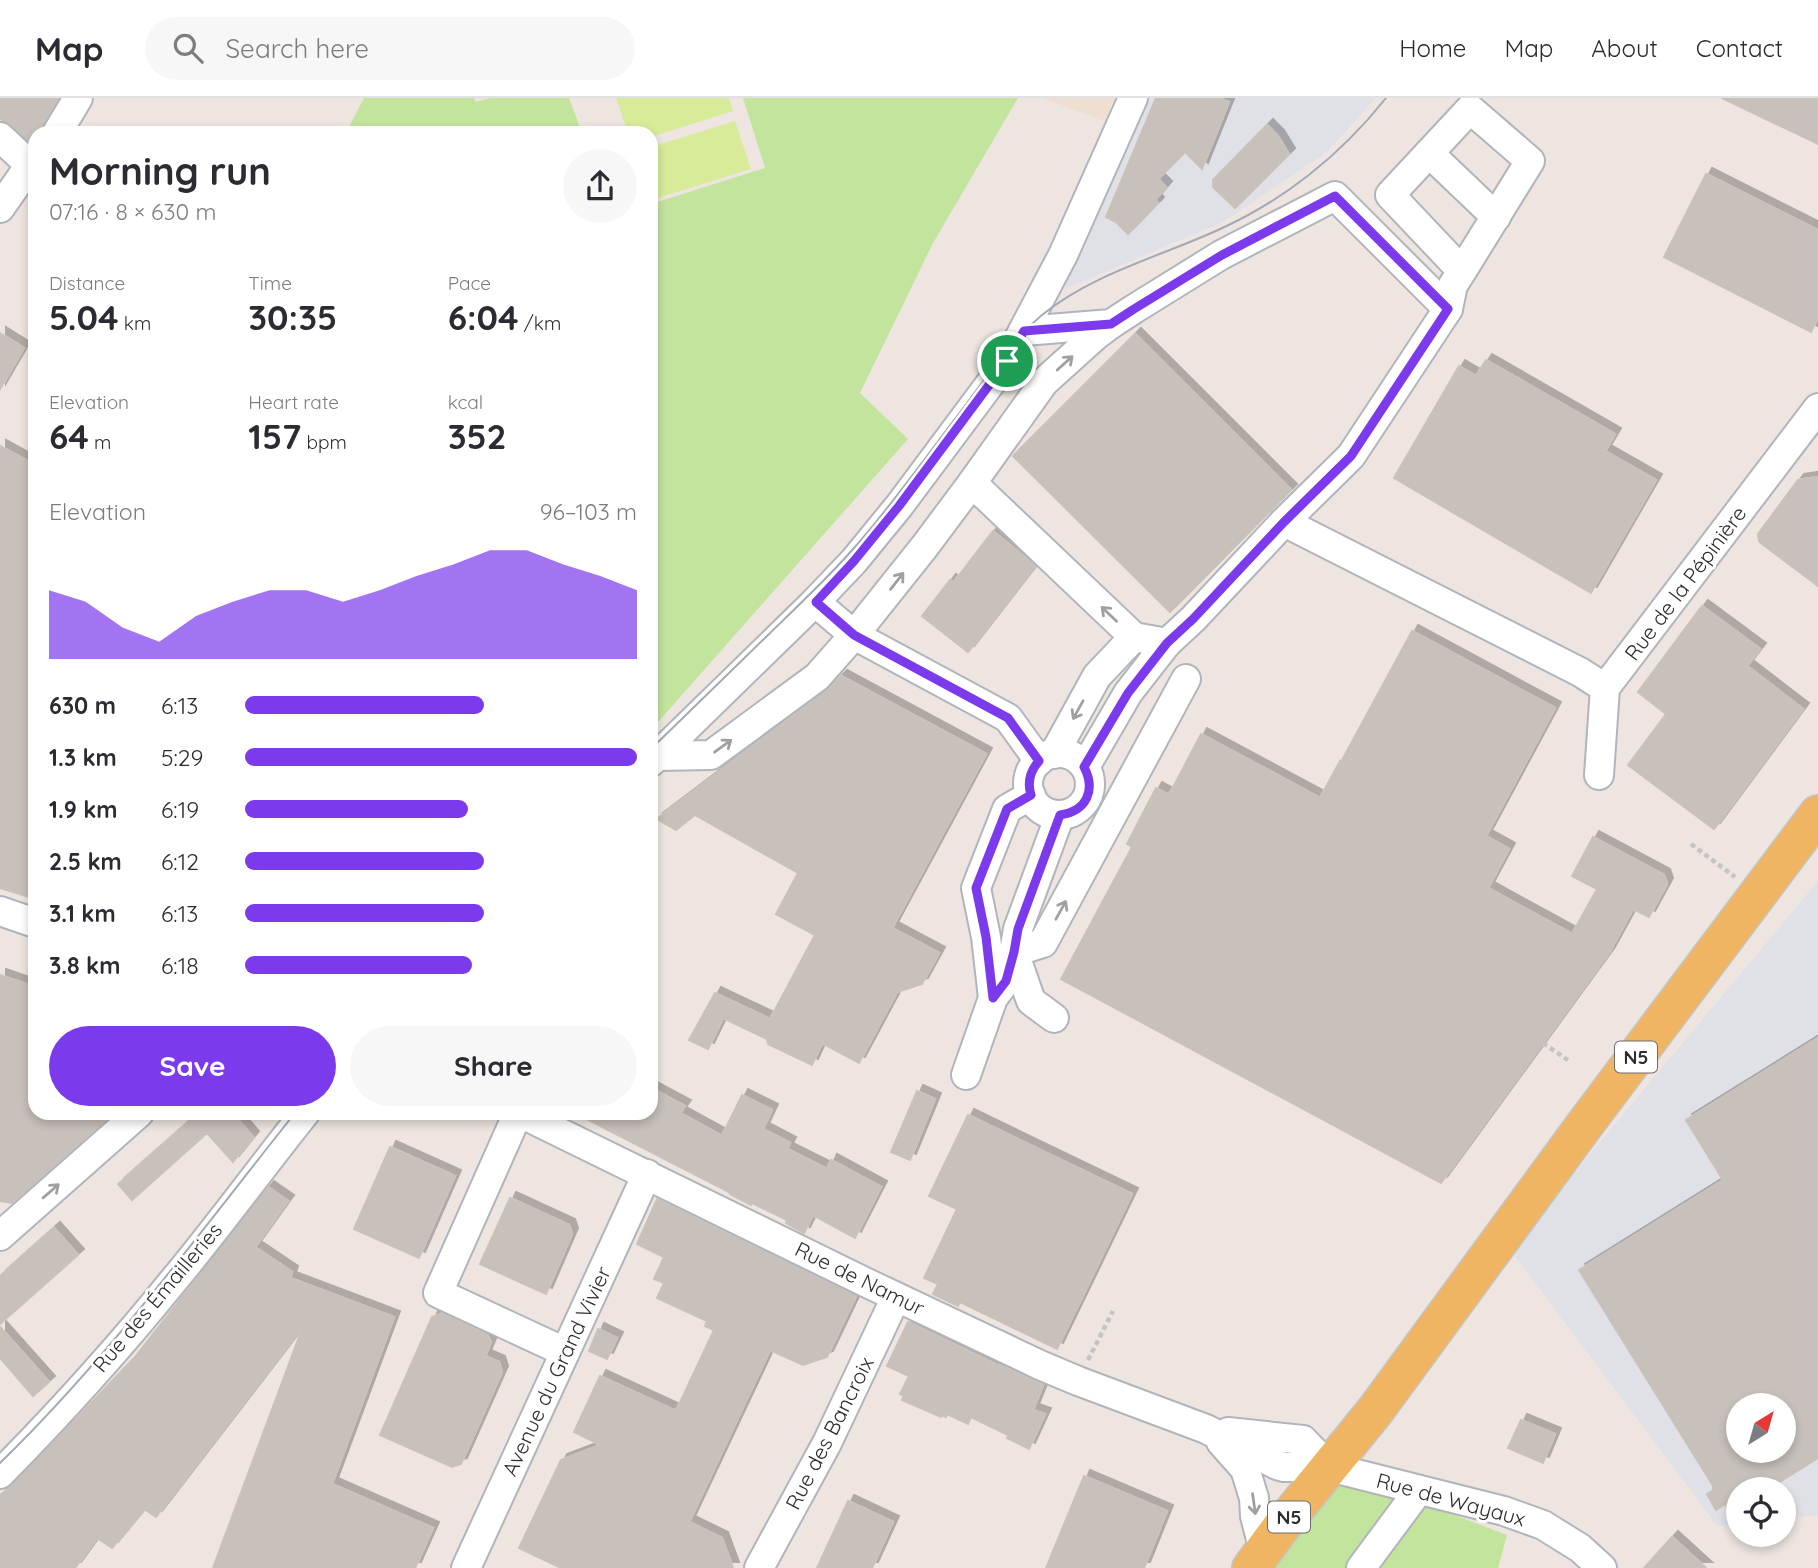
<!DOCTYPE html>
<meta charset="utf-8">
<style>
:root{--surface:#fff;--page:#f7f7f7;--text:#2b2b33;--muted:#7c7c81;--line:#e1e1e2;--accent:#7c3aed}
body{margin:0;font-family:Quicksand,sans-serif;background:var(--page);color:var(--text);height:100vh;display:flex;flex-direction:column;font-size:26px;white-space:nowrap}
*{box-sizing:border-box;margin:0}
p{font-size:23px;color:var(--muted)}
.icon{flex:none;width:38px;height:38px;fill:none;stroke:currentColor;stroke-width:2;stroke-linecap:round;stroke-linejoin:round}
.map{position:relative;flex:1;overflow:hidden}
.drawer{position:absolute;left:28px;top:28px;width:630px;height:994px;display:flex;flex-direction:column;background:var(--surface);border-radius:21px;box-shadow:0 4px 10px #0003}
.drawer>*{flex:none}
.needle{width:46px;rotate:37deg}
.fabs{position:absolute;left:1726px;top:1295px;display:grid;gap:14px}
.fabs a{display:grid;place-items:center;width:70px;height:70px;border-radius:50%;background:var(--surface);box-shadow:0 4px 10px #0003;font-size:35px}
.pin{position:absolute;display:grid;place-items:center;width:60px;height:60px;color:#fff;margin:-30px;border:4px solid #fff;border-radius:50%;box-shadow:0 2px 7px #0007}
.round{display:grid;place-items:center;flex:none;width:74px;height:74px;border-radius:37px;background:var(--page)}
.headline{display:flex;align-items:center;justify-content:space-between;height:119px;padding:0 21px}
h1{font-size:38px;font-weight:800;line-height:52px}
.metrics{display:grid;grid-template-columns:repeat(3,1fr);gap:10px;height:119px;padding:7px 21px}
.metrics div{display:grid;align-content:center}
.metrics b{font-size:35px;font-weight:800}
.metrics small{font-size:19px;font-weight:400}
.metrics p{font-size:19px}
.chart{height:196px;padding:14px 21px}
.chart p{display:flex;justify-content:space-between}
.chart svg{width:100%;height:126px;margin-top:7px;fill:var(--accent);opacity:.7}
.cta{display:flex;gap:14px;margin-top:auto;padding:14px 21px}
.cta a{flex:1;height:80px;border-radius:42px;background:var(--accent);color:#fff;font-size:28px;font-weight:800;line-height:80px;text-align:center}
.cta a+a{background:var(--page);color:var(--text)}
ul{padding:0 21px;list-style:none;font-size:23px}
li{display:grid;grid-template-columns:112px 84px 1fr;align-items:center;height:52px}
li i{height:18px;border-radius:9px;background:var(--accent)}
header{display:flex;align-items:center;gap:42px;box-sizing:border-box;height:98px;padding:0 35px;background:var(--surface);border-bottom:2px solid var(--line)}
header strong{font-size:33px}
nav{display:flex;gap:38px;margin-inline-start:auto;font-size:24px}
.search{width:490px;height:63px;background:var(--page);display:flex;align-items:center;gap:18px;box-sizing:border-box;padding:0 24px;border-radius:38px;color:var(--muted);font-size:26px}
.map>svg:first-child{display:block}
.industrial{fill:#e0e0e7;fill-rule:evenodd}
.education{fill:#efdfd0}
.green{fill:#c2e49d}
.pitch{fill:#d7eb99}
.building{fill:#c7c0bb;stroke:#cac1b9;stroke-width:2;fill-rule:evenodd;filter:url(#shadow)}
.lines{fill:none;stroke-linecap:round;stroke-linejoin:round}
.minor-casing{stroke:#b0b5bd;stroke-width:32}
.major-casing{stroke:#c4c4c4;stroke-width:40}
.path{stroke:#c4c4c4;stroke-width:4.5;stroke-dasharray:5 3.5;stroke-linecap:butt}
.minor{stroke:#fff;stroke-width:28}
.major{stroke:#f0b562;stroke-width:37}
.tram{stroke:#a2a9b7;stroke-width:2}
.oneway{stroke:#a0a0a0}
.route-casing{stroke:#fff;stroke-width:14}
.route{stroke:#7c3aed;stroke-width:9}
.labels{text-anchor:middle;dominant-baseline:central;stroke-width:6;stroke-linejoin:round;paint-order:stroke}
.shield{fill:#fff;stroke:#6c6c6c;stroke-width:2}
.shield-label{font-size:19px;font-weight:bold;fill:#2d2d2d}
.street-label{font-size:21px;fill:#2d2d2d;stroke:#fff}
</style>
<header>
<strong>Map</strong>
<div class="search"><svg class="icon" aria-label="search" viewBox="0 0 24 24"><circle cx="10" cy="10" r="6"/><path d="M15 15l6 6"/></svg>Search here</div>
<nav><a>Home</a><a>Map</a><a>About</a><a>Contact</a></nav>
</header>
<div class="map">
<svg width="1818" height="1470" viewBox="0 0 1818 1470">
<defs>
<filter id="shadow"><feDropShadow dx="6" dy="-6" stdDeviation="0" flood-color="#0004"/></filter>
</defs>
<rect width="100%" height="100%" fill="#eee5e0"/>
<g class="industrial">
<polygon points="1149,0 1376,0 1327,54 1225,123 1065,191 1070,165"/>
<path d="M 1818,783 L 1818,1417 L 1783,1421 L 1783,1391 L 1738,1391 L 1738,1426 L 1717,1428 L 1510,1152 ZM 1738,1307 L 1783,1307 L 1783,1353 L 1738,1353 Z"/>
</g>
<polygon class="education" points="1042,0 1114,0 1104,23"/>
<g class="green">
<polygon points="364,0 474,0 476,4 490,0 569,0 582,35 346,35"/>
<polygon points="743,0 1018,0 933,145 860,295 908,341 651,632 651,106 765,70"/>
<polygon points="1329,1369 1507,1437 1498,1470 1264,1470"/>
</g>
<g class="pitch">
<polygon points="616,0 729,0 733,13 651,39 651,35 628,35"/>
<polygon points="735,23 751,71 651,102 651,49"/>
</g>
<g class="building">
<polygon points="0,0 59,0 43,26 40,34 35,35 35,41 31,45 11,27 0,21"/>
<polygon points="1156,0 1219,0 1229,4 1202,71 1185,54 1158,81 1166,89 1155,102 1158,105 1128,136 1116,124 1106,119"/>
<polygon points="1722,0 1818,0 1818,46"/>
<polygon points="1267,27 1278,38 1289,56 1235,110 1213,89 1213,82"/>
<polygon points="1706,76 1818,132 1818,219 1811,234 1664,159"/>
<polygon points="0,235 24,250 0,291"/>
<polygon points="1135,236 1291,392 1170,514 1013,358"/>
<polygon points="1486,262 1615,336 1605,353 1656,382 1591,495 1394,380 1459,268 1476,278"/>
<polygon points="0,348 35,367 35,801 0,790"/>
<polygon points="1818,379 1818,488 1762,446 1759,443 1758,436 1798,382"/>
<polygon points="993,433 1035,468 968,554 922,518 950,482 953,485"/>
<polygon points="1702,508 1760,551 1747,568 1803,611 1714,731 1628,667 1666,616 1638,594"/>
<polygon points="1412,533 1555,610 1486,738 1509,751 1488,790 1572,836 1597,791 1572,778 1593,739 1664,777 1667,786 1649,819 1633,811 1609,855 1441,1085 1061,881 1132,749 1127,746 1156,690 1169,697 1201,636 1320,700 1340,663 1341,664"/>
<polygon points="841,578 986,656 892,830 939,855 922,886 897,894 859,965 822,945 812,967 768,946 767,941 723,920 708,951 689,942 715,895 770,921 815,837 776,816 798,775 695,717 676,732 657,721 827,592"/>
<polygon points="0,877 35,889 35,1015 114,1015 12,1105 0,1103"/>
<path d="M 1818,940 L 1818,1360 L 1768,1391 L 1738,1391 L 1738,1427 L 1725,1406 L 1716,1412 L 1707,1396 L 1715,1391 L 1579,1172 L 1723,1082 L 1686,1022 ZM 1738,1307 L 1783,1307 L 1783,1353 L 1738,1353 Z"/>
<polygon points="651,990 685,1008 680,1015 722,1038 742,997 772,1012 763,1031 790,1045 787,1051 827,1071 831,1062 881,1089 855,1140 813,1117 804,1135 786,1125 787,1122 752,1105 751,1107 730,1096 731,1095 575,1015 651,1015"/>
<polygon points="917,993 935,1001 910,1062 891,1054"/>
<polygon points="190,1015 232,1015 253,1039 233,1064 207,1035 132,1102 118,1086 194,1019"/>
<polygon points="968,1017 1132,1096 1057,1251 960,1204 958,1208 933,1196 938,1186 924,1180 957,1111 929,1098"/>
<polygon points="390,1049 455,1078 419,1160 354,1131"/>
<polygon points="268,1089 288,1103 255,1149 292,1174 290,1180 394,1219 332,1386 433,1430 415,1470 213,1470 303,1228 156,1419 144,1411 112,1450 97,1440 75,1470 0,1470 0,1397 12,1388 135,1259"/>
<polygon points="510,1100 569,1127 572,1136 546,1196 480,1166"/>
<polygon points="657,1101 856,1198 827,1259 803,1267 770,1252 689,1424 722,1440 733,1470 561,1470 519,1450 561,1362 601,1347 574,1334 600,1278 676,1313 714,1232 705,1228 707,1223 657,1200 664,1185 654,1181 664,1159 637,1146"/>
<polygon points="54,1130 78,1157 0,1226 0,1178"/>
<polygon points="443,1215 487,1236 491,1244 485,1258 499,1264 502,1274 461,1366 452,1369 380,1337 432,1219"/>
<polygon points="908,1224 999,1268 999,1267 1043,1287 1033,1312 1045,1316 1029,1351 1007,1340 1008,1337 971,1319 968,1326 947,1316 946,1319 942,1317 941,1319 902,1302 904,1298 900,1296 909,1278 887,1268"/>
<polygon points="0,1229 49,1284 33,1298 0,1260"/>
<polygon points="598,1231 617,1240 607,1261 589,1253"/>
<polygon points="1521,1322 1555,1336 1543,1365 1508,1350"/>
<polygon points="1084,1378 1167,1413 1144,1470 1046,1470"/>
<polygon points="848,1403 893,1424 872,1470 817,1470"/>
<polygon points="1672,1439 1706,1470 1644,1470"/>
</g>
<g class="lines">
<defs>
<g id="minor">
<polyline points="57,35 78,0"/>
<polyline points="0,39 30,67 0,110"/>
<polyline points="1429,55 1496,119"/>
<polyline points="1024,233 1111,226 1134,211 1221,157 1335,98 1448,211"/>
<polyline points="972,385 1134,539 1167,545"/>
<polyline points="1284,424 1580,574 1605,590"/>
<polyline points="815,504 854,537 1008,620 1039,663"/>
<circle cx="1059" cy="686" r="31"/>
<polyline points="1054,656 1097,578 1134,539"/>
<polyline points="658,658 711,657 817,579 854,537 925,448 972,385 1044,284 1095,238 1111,226"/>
<polyline points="651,664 815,504 854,463 899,408 1007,263 1063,157 1133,0"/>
<polyline points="1085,669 1128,595 1167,545 1193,521 1284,424 1351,358 1448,211 1453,187 1462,173 1530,63 1470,11 1390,97 1462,173"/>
<polyline points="1599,677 1605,590 1818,310"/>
<polyline points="0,813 35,825"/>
<polyline points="1014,854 1043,845 1186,581"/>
<polyline points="1014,854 1031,903 1054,920"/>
<polyline points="993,900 986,839 976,790 1007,711 1031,697"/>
<polyline points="966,977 993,900 1006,883 1014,854 1018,831 1060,717"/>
<polyline points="518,1015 438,1195 565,1254"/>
<polyline points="520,1015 867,1185 1040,1267 1078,1283 1206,1331 1277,1367 1284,1369 1329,1369 1504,1413 1543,1427 1580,1450 1602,1470"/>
<polyline points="0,1138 139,1015"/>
<polyline points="1228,1334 1303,1342 1329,1369"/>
<polyline points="1221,1344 1245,1371 1254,1400 1255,1418 1264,1453"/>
<path d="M 0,1376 C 61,1314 119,1250 174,1182 C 219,1128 261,1070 305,1015"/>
<polyline points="466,1470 647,1076"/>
<polyline points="759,1470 827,1345 896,1199"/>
<polyline points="1361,1470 1419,1392"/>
</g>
<polyline id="major" points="1251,1470 1287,1421 1375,1313 1583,1029 1818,716"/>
</defs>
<use href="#minor" class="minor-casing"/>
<use href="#major" class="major-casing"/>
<g class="path">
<polyline points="1691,746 1735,779"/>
<polyline points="1543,945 1568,962"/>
<polyline points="1088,1262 1113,1213"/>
</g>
<use href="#minor" class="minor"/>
<use href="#major" class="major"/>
<g class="tram">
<path d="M 651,651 C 690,613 729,575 768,537 C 802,504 837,471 867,435 C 902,393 934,348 967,305 C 990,274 1012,242 1042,217 C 1092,176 1159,159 1218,132 C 1283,103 1341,57 1386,0"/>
<path d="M 0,1365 C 110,1258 200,1134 295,1015"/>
</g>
</g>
<defs><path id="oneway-shaft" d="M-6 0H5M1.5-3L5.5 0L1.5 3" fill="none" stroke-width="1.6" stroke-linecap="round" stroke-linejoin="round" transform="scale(1.75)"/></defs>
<g class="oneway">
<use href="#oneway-shaft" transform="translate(1065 265) rotate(-42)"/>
<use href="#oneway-shaft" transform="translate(897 483) rotate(-52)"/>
<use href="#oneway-shaft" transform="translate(1109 516) rotate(-136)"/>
<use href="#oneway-shaft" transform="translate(1078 612) rotate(119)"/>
<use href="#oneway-shaft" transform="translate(723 648) rotate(-36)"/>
<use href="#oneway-shaft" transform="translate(1061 812) rotate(-61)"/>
<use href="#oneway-shaft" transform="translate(51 1093) rotate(-41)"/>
<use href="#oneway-shaft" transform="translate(1254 1406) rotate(82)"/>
</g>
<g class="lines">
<defs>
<path id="route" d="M 1335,98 L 1448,211 L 1351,358 L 1284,424 L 1193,521 L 1167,545 L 1128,595 L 1084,669 C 1096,692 1087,713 1060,717 L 1018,831 L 1014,854 L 1006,883 L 993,900 L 986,839 L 976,790 L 1007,711 L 1031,697 C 1027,684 1030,673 1039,663 L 1008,620 L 854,537 L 816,504 L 854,463 L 899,408 L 1007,263 L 1024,233 L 1111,226 L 1134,211 L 1222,157 Z"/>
</defs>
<use href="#route" class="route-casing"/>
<use href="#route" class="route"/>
</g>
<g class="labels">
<g class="shield">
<rect x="1615" y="943.5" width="42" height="31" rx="5"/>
<rect x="1268" y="1403.5" width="42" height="31" rx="5"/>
</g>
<g class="shield-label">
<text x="1636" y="959">N5</text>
<text x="1289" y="1419">N5</text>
</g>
<g class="street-label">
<text transform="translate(1685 485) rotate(-53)">Rue de la Pépinière</text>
<text transform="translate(860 1180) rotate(26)">Rue de Namur</text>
<text transform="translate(157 1199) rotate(-50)">Rue des Émailleries</text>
<text transform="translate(556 1273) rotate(-65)">Avenue du Grand Vivier</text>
<text transform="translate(829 1335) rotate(-63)">Rue des Bancroix</text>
<text transform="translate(1451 1401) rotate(15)">Rue de Wayaux</text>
</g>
</g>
</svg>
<div class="fabs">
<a><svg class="needle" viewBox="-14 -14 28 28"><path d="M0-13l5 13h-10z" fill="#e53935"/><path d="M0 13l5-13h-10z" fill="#7c7c81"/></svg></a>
<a><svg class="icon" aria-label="locate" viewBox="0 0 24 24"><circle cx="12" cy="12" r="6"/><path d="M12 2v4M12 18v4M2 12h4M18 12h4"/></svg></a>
</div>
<div class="pin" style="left:1007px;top:263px;background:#1e9e55"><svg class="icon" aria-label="arrive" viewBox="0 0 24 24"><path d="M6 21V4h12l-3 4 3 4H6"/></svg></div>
<section class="drawer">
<div class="headline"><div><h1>Morning run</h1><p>07:16 · 8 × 630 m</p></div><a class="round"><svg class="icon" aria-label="share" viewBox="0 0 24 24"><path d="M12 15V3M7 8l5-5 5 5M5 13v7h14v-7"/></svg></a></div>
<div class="metrics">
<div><p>Distance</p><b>5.04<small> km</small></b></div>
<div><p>Time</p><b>30:35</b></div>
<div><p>Pace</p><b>6:04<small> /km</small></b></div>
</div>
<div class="metrics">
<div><p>Elevation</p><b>64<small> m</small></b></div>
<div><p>Heart rate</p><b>157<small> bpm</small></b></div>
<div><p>kcal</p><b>352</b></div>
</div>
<div class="chart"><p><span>Elevation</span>96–103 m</p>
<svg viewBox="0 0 160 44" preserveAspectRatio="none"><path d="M0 44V20L10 24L20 33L30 38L40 29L50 24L60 20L70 20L80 24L90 20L100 15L110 11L120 6L130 6L140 11L150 15L160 20V44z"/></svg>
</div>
<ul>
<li><b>630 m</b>6:13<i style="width:61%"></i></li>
<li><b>1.3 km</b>5:29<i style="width:100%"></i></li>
<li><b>1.9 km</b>6:19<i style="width:57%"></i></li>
<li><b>2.5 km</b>6:12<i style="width:61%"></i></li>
<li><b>3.1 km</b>6:13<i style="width:61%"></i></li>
<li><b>3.8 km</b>6:18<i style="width:58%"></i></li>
</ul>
<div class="cta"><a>Save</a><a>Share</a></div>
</section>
</div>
